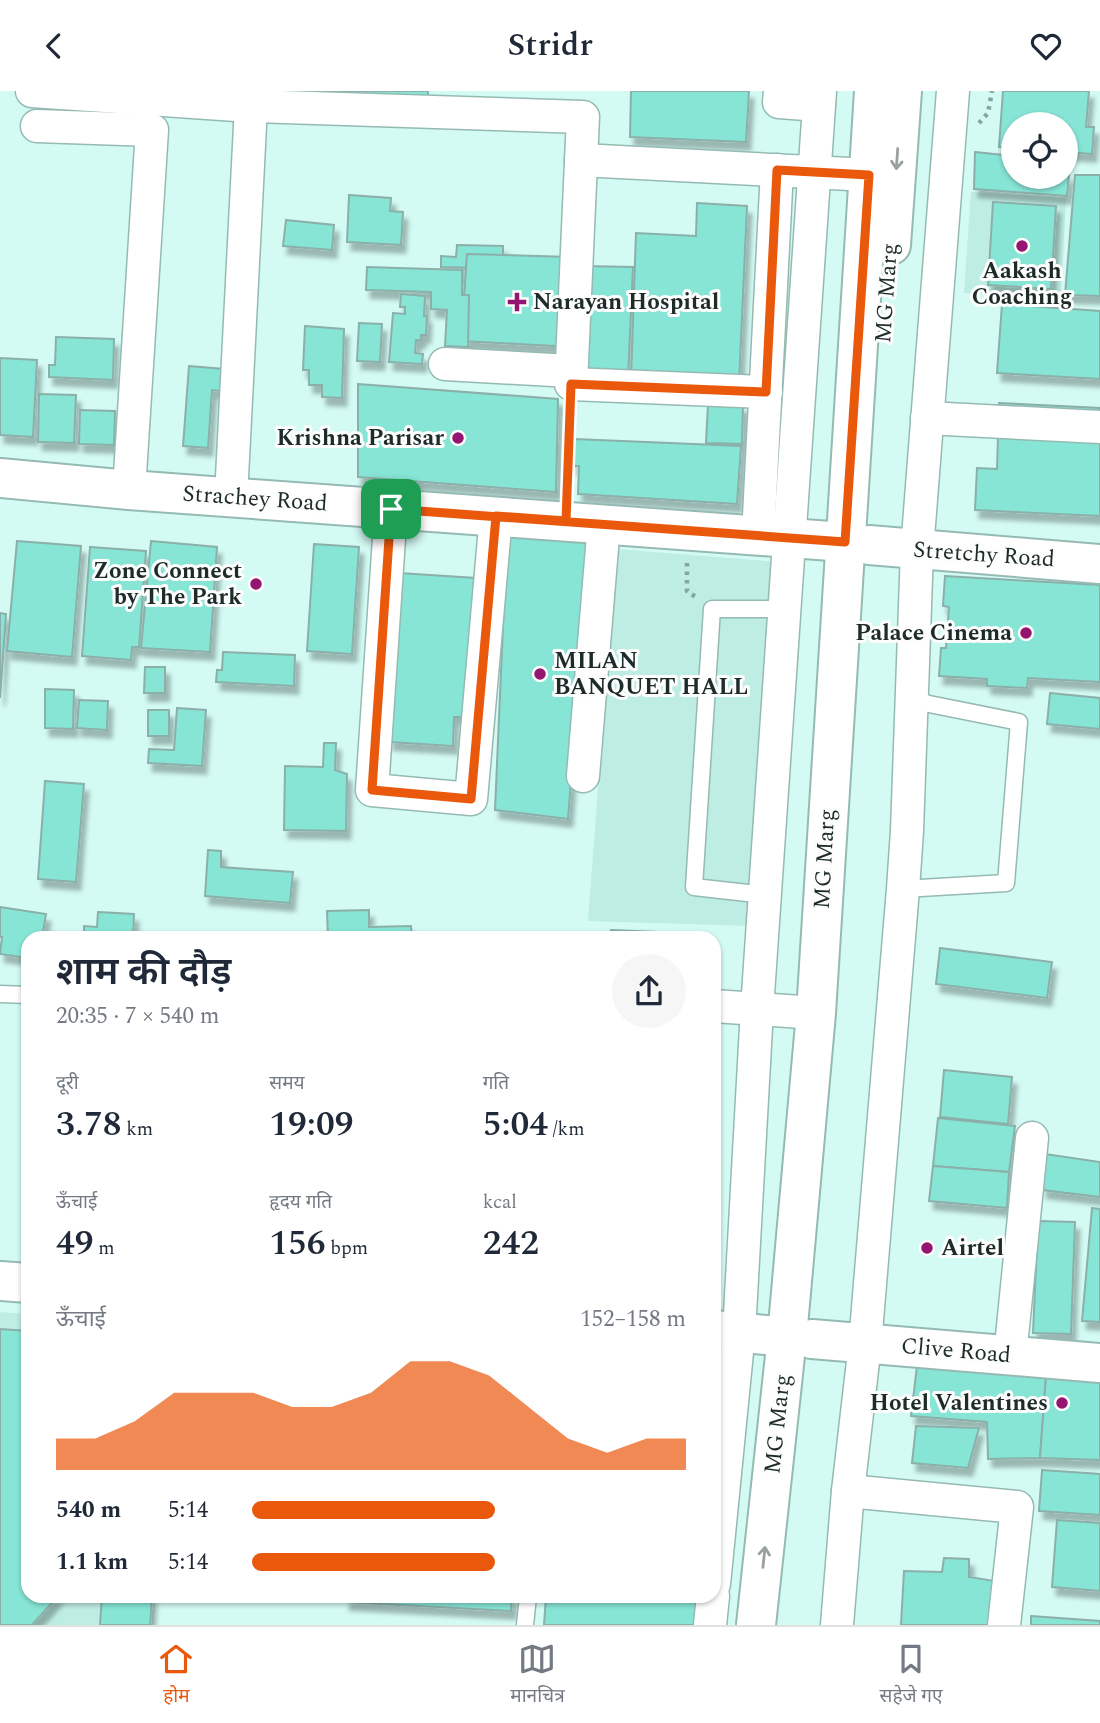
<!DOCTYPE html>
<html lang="hi">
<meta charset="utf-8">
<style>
:root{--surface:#fff;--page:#f6f6f7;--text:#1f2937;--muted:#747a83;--line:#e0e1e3;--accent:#ea580c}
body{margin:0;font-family:Spectral,"Noto Sans Devanagari",serif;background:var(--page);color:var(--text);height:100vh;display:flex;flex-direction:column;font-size:26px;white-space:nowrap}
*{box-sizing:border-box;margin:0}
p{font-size:23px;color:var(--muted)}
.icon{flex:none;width:38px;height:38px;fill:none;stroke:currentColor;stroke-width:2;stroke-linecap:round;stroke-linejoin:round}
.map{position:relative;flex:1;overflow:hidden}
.sheet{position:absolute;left:21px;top:840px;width:700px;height:672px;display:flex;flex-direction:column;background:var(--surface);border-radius:21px;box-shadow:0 2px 5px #0004}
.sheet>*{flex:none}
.buttons{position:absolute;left:1001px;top:21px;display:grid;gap:14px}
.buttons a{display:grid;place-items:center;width:77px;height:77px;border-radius:50%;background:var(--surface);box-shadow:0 2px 5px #0004;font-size:35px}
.pin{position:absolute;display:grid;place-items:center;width:60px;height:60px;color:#fff;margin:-30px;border-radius:14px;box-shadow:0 4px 10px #0006}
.round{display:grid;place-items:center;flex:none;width:74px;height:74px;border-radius:37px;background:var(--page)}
.summary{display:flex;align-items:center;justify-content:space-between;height:119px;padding:0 35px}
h1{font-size:38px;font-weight:600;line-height:52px}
.metrics{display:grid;grid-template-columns:repeat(3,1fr);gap:10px;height:119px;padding:7px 35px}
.metrics div{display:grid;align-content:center}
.metrics b{font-size:35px;font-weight:600}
.metrics small{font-size:19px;font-weight:400}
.metrics p{font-size:19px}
.chart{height:196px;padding:14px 35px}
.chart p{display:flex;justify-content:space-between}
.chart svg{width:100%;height:126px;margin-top:7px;fill:var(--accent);opacity:.7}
ul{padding:0 35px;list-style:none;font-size:23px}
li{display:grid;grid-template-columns:112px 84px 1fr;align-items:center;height:52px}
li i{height:18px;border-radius:9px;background:var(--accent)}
header{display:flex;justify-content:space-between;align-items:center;height:91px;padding:0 35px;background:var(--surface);font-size:32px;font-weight:600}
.tab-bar{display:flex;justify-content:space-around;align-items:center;height:98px;border-top:2px solid var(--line);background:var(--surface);font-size:19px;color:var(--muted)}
.tab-bar a{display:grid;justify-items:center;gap:4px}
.tab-bar .on{color:var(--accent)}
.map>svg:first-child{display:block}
.built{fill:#beede4}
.building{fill:#87e5d6;stroke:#8bafa9;stroke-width:2;filter:url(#shadow)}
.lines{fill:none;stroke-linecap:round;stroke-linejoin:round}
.service-casing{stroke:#95bab3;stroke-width:19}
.minor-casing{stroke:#95bab3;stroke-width:35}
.tertiary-casing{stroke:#95bab3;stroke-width:42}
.secondary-casing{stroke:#95bab3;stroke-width:42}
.path{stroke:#86a39e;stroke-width:4.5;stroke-dasharray:3.5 5;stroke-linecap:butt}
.service{stroke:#fff;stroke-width:16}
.minor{stroke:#fff;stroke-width:32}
.tertiary{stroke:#fff;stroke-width:38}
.secondary{stroke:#fff;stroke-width:38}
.oneway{stroke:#99a09f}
.route-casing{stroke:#fff;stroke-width:14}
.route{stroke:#ea580c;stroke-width:9}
.poi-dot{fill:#951670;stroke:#fdfdfd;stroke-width:2.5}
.labels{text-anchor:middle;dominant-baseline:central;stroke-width:6;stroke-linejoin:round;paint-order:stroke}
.poi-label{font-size:23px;font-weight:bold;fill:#1d2c29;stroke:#fdfdfd;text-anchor:end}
.street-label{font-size:23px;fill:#1d2c29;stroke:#fdfdfd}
</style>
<header><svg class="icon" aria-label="back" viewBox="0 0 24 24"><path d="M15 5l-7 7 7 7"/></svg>Stridr<svg class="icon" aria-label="heart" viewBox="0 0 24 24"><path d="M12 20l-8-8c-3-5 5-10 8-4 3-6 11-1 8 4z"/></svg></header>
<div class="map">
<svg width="1100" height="1534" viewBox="0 0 1100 1534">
<defs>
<filter id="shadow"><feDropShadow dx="4.5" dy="8" stdDeviation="2" flood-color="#0004"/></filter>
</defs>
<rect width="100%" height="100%" fill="#d3faf3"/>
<g class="built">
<polygon points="971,101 1066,107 1061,207 964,202"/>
<polygon points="616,458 779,471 753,835 588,830"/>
<polygon points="0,1221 28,1223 28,1505 156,1505 153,1534 0,1534"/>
</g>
<g class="building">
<polygon points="248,0 428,0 428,10"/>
<polygon points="631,0 749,0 746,51 630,46"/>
<polygon points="1003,0 1089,0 1086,36 1094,36 1092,63 1066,61 1066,33 1013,33 1013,57 999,56"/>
<polygon points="975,61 1013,65 1013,86 1066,86 1066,82 1069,83 1067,105 974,98"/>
<polygon points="1075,84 1100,84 1100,205 1065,204"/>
<polygon points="349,104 391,107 390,120 403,121 401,154 347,151"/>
<polygon points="993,111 1056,115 1051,198 988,194"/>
<polygon points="697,112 747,115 739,292 631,287 636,142 696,145"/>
<polygon points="286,129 334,134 332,159 283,155"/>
<polygon points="457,154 503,155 503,187 518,187 517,200 543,201 543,210 521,210 521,225 479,224 480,186 482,186 482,177 441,176 441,165 456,166"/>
<polygon points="467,163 570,166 573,256 461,250"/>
<polygon points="582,175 633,176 628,287 580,285"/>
<polygon points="367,176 462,179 462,204 469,204 468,256 445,255 447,219 431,218 431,201 366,199"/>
<polygon points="401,203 425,205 424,225 427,225 426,244 421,244 421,249 416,249 415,262 423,263 422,273 389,271 393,222 405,223 405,216 400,216"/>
<polygon points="1002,213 1100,220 1100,288 997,282"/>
<polygon points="359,232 382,233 380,271 357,270"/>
<polygon points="305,235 344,238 342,307 322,306 322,294 309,294 309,279 303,279"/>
<polygon points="56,246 114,248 113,289 49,286 49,274 55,274"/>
<polygon points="0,267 37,269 33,346 0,344"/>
<polygon points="189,275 224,278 222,300 212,299 208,357 183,355"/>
<polygon points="358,293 558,308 556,401 358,386"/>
<polygon points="39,303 76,304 74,352 38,351"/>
<polygon points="999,312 1100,317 1100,425 975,419 977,377 997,378"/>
<polygon points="708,313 743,314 742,353 706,352"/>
<polygon points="80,319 115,320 114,354 79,353"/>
<polygon points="574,348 741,355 737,413 578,403 579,375 573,375"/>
<polygon points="507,443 590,448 568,728 495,719"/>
<polygon points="17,450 81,455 72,566 7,560"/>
<polygon points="151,450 217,456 210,561 141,557"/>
<polygon points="314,453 359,456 352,563 307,560"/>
<polygon points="90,456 146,460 139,556 132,556 131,569 82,565"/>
<polygon points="399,482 476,487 468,626 454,626 453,655 389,651"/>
<polygon points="945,485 1100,494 1100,591 1028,587 1027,597 987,595 987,588 939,585 941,557 946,557 949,516 943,515"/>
<polygon points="0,522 6,523 0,607"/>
<polygon points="223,561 295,564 294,595 216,591 217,579 222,579"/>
<polygon points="145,576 165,576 165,602 144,602"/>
<polygon points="45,598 74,599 73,638 45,637"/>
<polygon points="1050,602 1100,607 1100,638 1047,633"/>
<polygon points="79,609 108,610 107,639 77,637"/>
<polygon points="177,617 206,619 202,675 148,672 149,658 174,659"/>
<rect x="148" y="619" width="21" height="26"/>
<polygon points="324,652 336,652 335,679 347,683 346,740 284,739 285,675 323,676"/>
<polygon points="45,690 84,693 76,791 38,788"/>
<polygon points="208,759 221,760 221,776 293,781 290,812 205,805"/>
<polygon points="0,816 46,823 42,847 28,847 28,867 0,863 2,846 0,846"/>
<polygon points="369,819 369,836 411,835 412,847 328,847 327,820"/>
<polygon points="98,821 134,823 133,847 84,847 84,835 97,836"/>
<polygon points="611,839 704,843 704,847 611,847"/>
<polygon points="940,857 1052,871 1047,907 936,893"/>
<polygon points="944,979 1012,986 1008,1033 940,1026"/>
<polygon points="938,1027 1015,1035 1009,1081 933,1075"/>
<polygon points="1045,1063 1100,1071 1100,1106 1042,1099"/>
<polygon points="933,1075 1009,1081 1007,1117 929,1110"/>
<polygon points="1092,1117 1100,1118 1100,1231 1082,1230"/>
<polygon points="1038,1130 1075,1131 1071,1243 1033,1242"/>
<polygon points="0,1238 28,1240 28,1505 58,1505 32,1534 0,1534"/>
<polygon points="714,1266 726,1267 714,1388"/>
<polygon points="917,1275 1046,1285 1040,1367 988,1368 987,1331 911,1325"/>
<polygon points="1046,1285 1100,1290 1100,1369 1040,1367"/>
<polygon points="916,1335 979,1337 968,1377 912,1372"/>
<polygon points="1042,1379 1100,1383 1100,1424 1039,1420"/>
<polygon points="1057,1429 1100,1432 1100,1500 1052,1496"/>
<polygon points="944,1467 969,1468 969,1486 1001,1491 998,1534 901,1534 904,1480 942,1481"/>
<polygon points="102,1505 152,1505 150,1534 100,1534"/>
<polygon points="346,1505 512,1505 511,1520 345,1511"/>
<polygon points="546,1505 703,1505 700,1534 544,1534"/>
<polygon points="1031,1525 1100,1530 1100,1534 1031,1534"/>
</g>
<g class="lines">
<defs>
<g id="service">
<polyline points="903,798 1006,792 1019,631 929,613 911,608"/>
<polyline points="765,804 694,796 712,518 785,518"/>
<polyline points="0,903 28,904"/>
<polyline points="525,1534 528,1505"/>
</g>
<g id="minor">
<polyline points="32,0 251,15 583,26 571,293 766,301"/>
<polyline points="780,0 779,11 819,14"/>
<polyline points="37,35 152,39 129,399"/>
<polyline points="581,69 869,84"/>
<polyline points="445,273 571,280"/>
<polyline points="927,327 1100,336"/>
<polyline points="231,406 251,15"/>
<polyline points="391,418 372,699 471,708 496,425"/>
<polyline points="758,445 777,79"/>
<polyline points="583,685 604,433"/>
<polyline points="714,915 816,922"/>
<polyline points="1010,1265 1032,1047"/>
<polyline points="848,1400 1017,1416 1004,1534"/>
<polyline points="714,1493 739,1241 757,918 820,0"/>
<polyline points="710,1534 713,1505"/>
<polyline points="837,1534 848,1400 865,1253 903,798 907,740 917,459 953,0"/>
</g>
<g id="tertiary">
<polyline points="0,387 129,399 845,451"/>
<polyline points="869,454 1100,473"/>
<polyline points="0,1190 28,1192"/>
<polyline points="714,1239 787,1246"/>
<polyline points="812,1248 1100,1272"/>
</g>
<g id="secondary">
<polyline points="891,154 902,0"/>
<polyline points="756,1534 787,1246 816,922 874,0"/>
</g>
</defs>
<use href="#service" class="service-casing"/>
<use href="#minor" class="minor-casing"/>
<use href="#tertiary" class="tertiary-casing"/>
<use href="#secondary" class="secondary-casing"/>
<g class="path">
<polyline points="979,32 988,22 992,0"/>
<polyline points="567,398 570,322"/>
<polyline points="687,472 687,500 697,507"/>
</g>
<use href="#service" class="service"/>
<use href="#minor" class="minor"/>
<use href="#tertiary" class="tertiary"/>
<use href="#secondary" class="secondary"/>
</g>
<defs><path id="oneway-shaft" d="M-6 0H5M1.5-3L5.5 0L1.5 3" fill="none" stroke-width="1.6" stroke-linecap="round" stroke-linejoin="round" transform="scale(1.75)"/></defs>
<g class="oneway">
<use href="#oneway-shaft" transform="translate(897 68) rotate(94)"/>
<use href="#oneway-shaft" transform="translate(764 1466) rotate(-84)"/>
</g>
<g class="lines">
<defs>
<polyline id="route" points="391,418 845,451 869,84 777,79 766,301 571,293 566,430 496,425 471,708 372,699 391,418"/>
</defs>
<use href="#route" class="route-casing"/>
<use href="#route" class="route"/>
</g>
<g class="poi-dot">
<circle cx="1022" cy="155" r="7"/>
<path d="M513.5 200.5h7v7h7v7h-7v7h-7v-7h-7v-7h7z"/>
<circle cx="458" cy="347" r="7"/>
<circle cx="256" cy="493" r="7"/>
<circle cx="1026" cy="542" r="7"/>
<circle cx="540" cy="583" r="7"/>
<circle cx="927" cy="1157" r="7"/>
<circle cx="1062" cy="1312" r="7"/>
</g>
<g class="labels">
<g class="poi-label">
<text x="1022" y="180" text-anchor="middle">Aakash<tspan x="1022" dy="26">Coaching</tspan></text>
<text x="533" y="211" text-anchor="start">Narayan Hospital</text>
<text x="444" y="347">Krishna Parisar</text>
<text x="242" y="480">Zone Connect<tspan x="242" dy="26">by The Park</tspan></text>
<text x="1012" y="542">Palace Cinema</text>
<text x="554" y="570" text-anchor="start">MILAN<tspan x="554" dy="26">BANQUET HALL</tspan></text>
<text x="941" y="1157" text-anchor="start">Airtel</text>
<text x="1048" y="1312">Hotel Valentines</text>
</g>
<g class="street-label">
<text transform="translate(887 202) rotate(-86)">MG Marg</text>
<text transform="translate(255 408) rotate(4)">Strachey Road</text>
<text transform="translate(984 464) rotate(4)">Stretchy Road</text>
<text transform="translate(825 768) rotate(-87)">MG Marg</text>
<text transform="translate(956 1260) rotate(5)">Clive Road</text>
<text transform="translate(778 1333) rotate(-84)">MG Marg</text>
</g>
</g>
</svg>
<div class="buttons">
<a><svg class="icon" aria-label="locate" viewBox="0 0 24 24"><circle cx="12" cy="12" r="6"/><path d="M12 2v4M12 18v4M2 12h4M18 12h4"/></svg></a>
</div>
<div class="pin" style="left:391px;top:418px;background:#1e9e55"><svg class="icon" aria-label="arrive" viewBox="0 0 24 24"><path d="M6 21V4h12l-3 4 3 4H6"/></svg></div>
<section class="sheet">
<div class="summary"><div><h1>शाम की दौड़</h1><p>20:35 · 7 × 540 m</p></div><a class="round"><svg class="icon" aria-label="share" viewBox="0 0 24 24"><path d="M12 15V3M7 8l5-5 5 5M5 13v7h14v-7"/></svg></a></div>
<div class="metrics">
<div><p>दूरी</p><b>3.78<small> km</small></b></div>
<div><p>समय</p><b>19:09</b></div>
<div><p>गति</p><b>5:04<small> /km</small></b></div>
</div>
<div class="metrics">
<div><p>ऊँचाई</p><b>49<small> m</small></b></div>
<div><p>हृदय गति</p><b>156<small> bpm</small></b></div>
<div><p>kcal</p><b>242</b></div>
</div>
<div class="chart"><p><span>ऊँचाई</span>152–158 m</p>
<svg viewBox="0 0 160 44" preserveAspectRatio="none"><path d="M0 44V33L10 33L20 27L30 17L40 17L50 17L60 22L70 22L80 17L90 6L100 6L110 11L120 22L130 33L140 38L150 33L160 33V44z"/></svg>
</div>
<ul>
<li><b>540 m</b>5:14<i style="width:56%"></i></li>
<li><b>1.1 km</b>5:14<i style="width:56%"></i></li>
</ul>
</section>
</div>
<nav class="tab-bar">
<a class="on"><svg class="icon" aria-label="home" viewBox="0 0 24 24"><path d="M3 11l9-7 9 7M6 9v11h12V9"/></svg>होम</a>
<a><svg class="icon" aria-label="map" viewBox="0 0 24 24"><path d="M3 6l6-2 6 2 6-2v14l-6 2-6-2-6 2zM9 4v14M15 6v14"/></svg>मानचित्र</a>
<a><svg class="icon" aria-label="saved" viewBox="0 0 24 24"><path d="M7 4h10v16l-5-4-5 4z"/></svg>सहेजे गए</a>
</nav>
